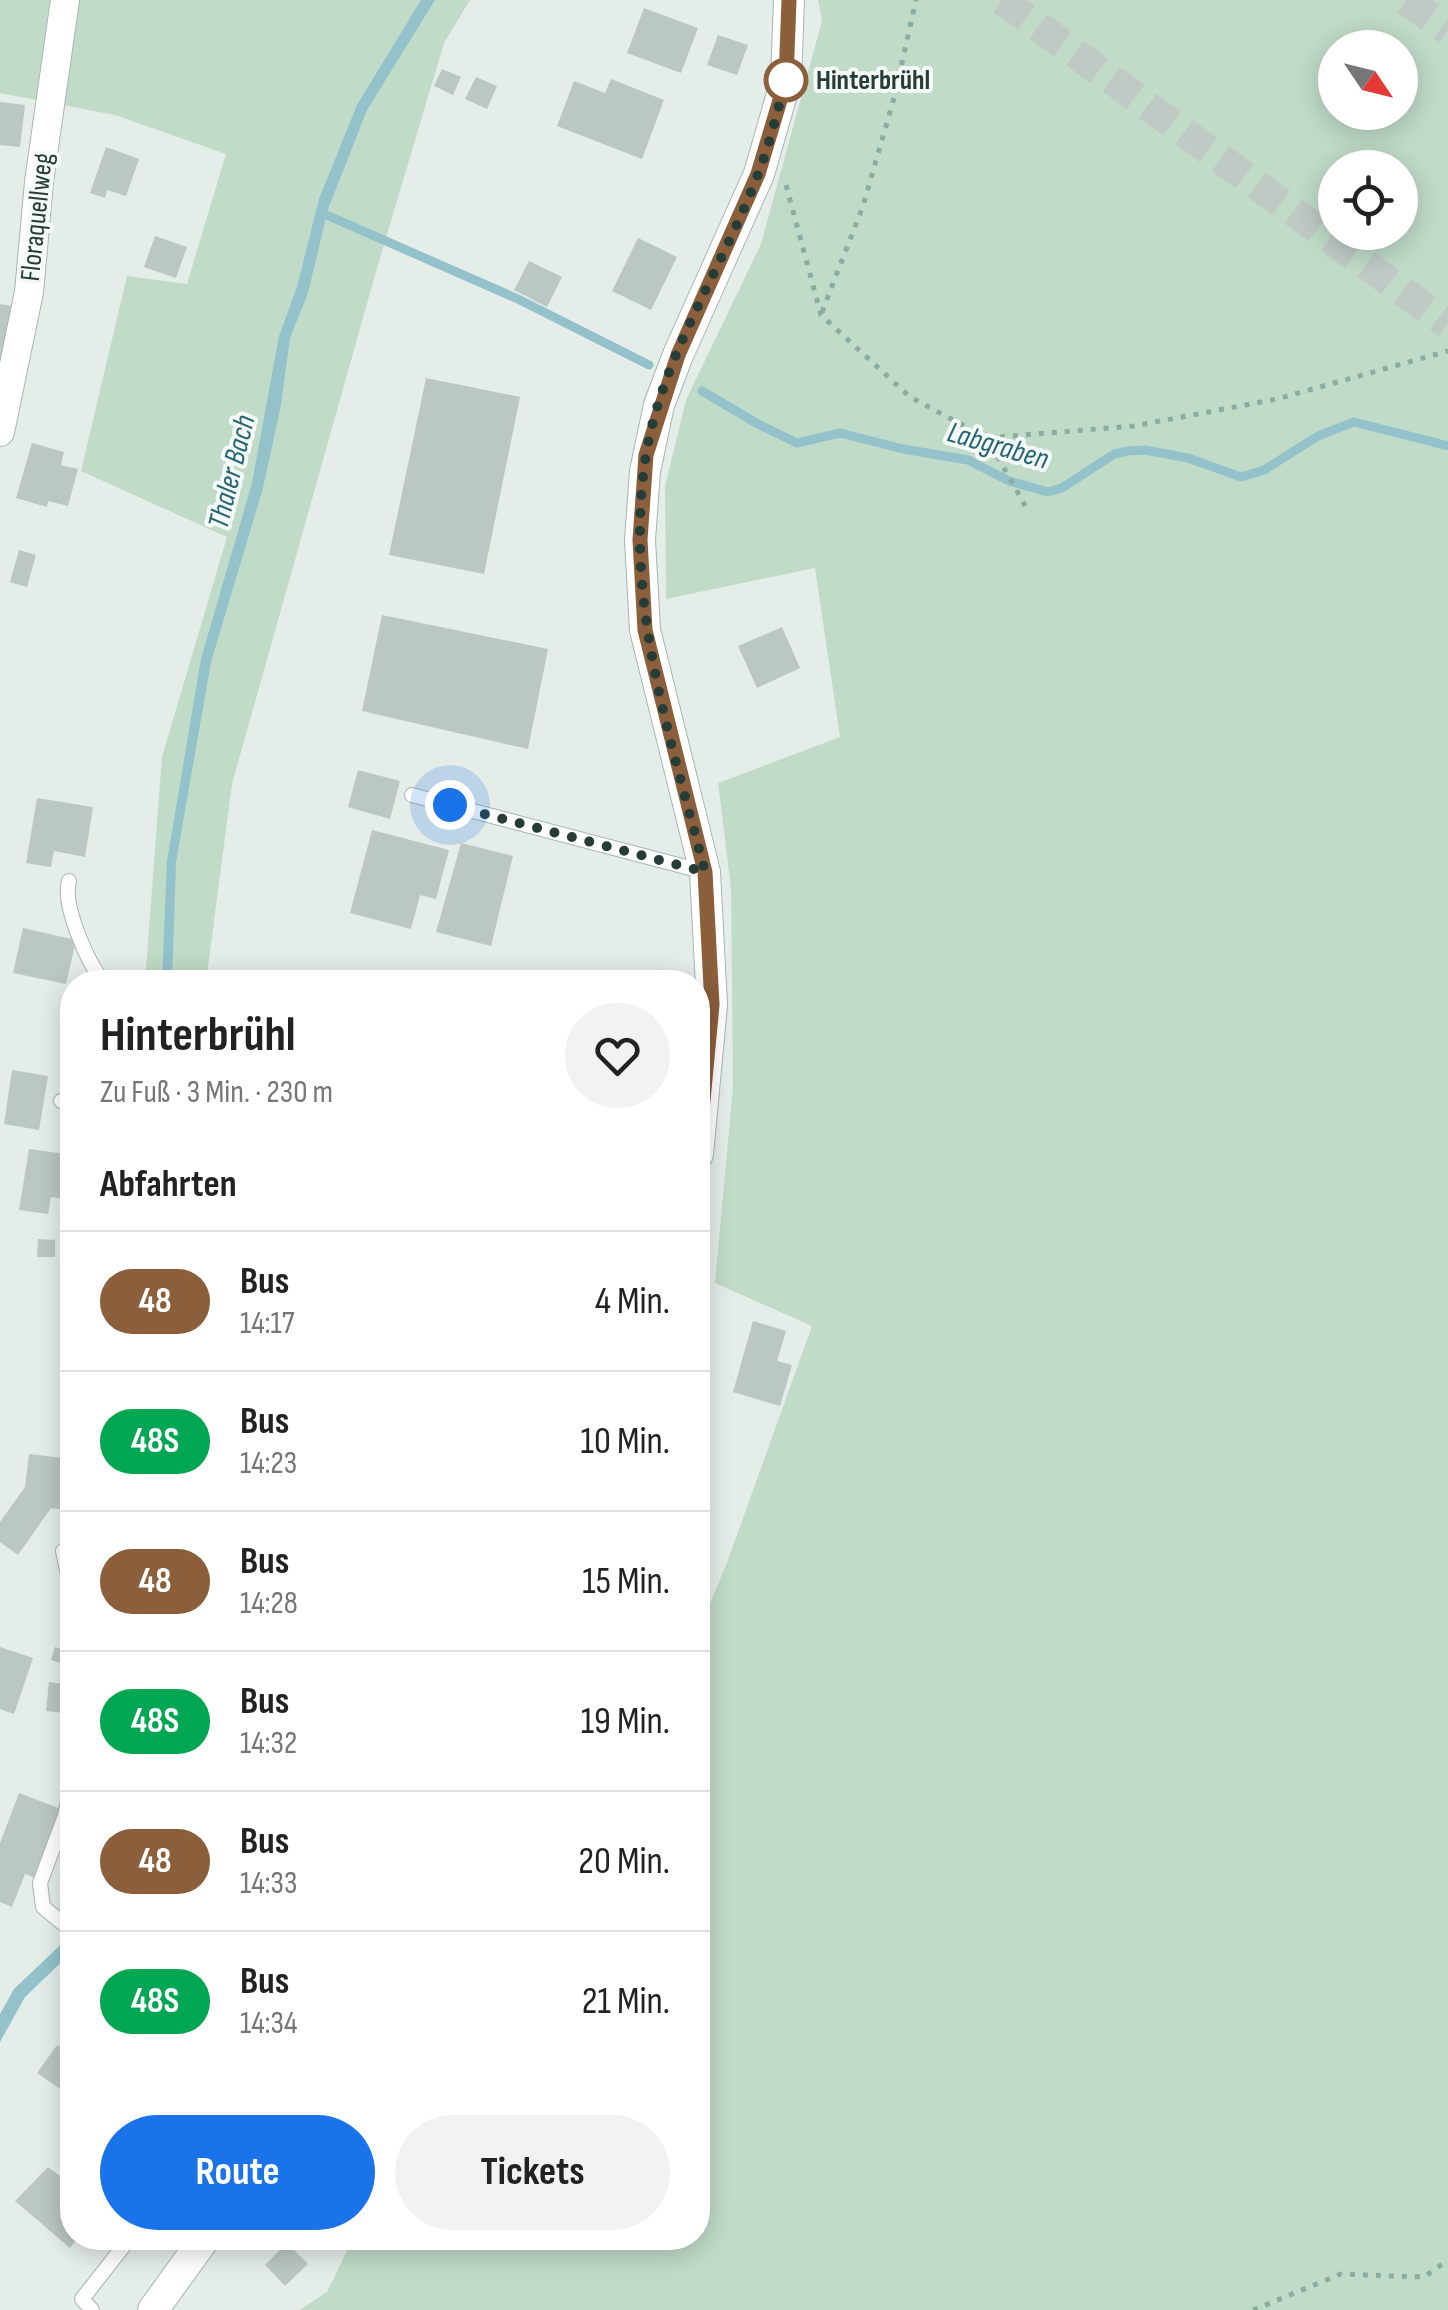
<!DOCTYPE html>
<html lang="de">
<head>
<meta charset="utf-8">
<style>
  body { margin:0; font-family:"Sofia Sans Condensed",sans-serif; background:#f2f2f2; color:#222; height:100vh; display:flex; flex-direction:column; font-size:38px; white-space:nowrap }
  * { box-sizing:border-box; margin:0 }
  p { font-size:32px; color:#767676 }
  .icon { flex:none; width:55px; height:55px; fill:none; stroke:currentColor; stroke-width:2; stroke-linecap:round; stroke-linejoin:round }
  .map { position:relative; flex:1; overflow:hidden }
  .details { position:absolute; left:60px; top:970px; width:650px; height:1280px; display:flex; flex-direction:column; background:#fff; border-radius:40px; box-shadow:0 5px 25px #0003 }
  .details>* { flex:none }
  .badge { padding:0 20px; border-radius:32px; font-size:35px; line-height:65px }
  .needle { width:65px; rotate:125deg }
  .tools { position:absolute; left:1318px; top:30px; display:grid; gap:20px }
  .tools a { display:grid; place-items:center; width:100px; height:100px; border-radius:50%; background:#fff; box-shadow:0 5px 25px #0003; font-size:50px }
  .you { position:absolute; width:50px; height:50px; margin:-25px; border:8px solid #fff; border-radius:50%; background:#1a73e8; box-shadow:0 0 0 15px #1a73e833 }
  .map>.badge { position:absolute; translate:-50% -50%; box-shadow:0 0 0 5px #fff }
  h2 { padding:0 40px; font-size:38px; line-height:90px }
  .round { display:grid; place-items:center; flex:none; width:105px; height:105px; border-radius:52px; background:#f2f2f2 }
  .head { display:flex; align-items:center; justify-content:space-between; height:170px; padding:0 40px }
  h1 { font-size:48px; font-weight:700; line-height:75px }
  .action { display:flex; gap:20px; margin-top:auto; padding:20px 40px }
  .action a { flex:1; height:115px; border-radius:60px; background:#1a73e8; color:#fff; font-size:40px; font-weight:700; line-height:115px; text-align:center }
  .action a+a { background:#f2f2f2; color:#222 }
  ul { padding:0; list-style:none }
  li { display:flex; align-items:center; gap:30px; height:140px; padding:0 40px; border-top:2px solid #e0e0e0 }
  li div { flex:1 }
  li b { display:block; font-size:38px }
  li em { font-style:normal }
  li .badge { min-width:110px; font-weight:700; text-align:center }
  .map>svg:first-child { display:block }
  .green { fill:#c0dbc8; fill-rule:evenodd }
  .water { fill:#93c2cb }
  .lines { fill:none; stroke-linecap:round; stroke-linejoin:round }
  .stream { stroke:#93c2cb; stroke-width:9 }
  .building { fill:#bbc7c2 }
  .highway-tunnel { stroke:#bfcac5; stroke-width:30; stroke-dasharray:30 15; stroke-linecap:butt }
  .lane-casing { stroke:#a8b5b0; stroke-width:16 }
  .street-casing { stroke:#a8b5b0; stroke-width:30 }
  .secondary-casing { stroke:#a4b7b1; stroke-width:32 }
  .path { stroke:#89ada2; stroke-width:5; stroke-dasharray:5 8; stroke-linecap:butt }
  .lane { stroke:#fff; stroke-width:14 }
  .street { stroke:#fff; stroke-width:28 }
  .secondary { stroke:#fff; stroke-width:30 }
  .line-casing { stroke:#fff; stroke-width:22 }
  .line { stroke:#8b5e3c; stroke-width:15 }
  .walk { stroke:#263d37; stroke-width:10; stroke-dasharray:0 18 }
  .stop-dot { fill:#fff; stroke:#8b5e3c; stroke-width:5 }
  .labels { text-anchor:middle; dominant-baseline:central; stroke-width:8; stroke-linejoin:round; paint-order:stroke }
  .stop-label { font-size:28px; font-weight:bold; fill:#263d37; stroke:#f5f9f7; text-anchor:start }
  .street-label { font-size:28px; fill:#263d37; stroke:#f5f9f7 }
  .water-label { font-size:30px; font-style:italic; fill:#266573; stroke:#f5f9f7 }
</style>
</head>
<body>
<div class="map">
<svg width="1448" height="2310" viewBox="0 0 1448 2310">
  <rect width="100%" height="100%" fill="#e5ede9"/>
  <path class="green" d="M 0,0 L 470,0 L 444,43 L 377,268 L 232,784 L 206,982 L 145,982 L 162,757 L 227,537 L 81,471 L 127,276 L 187,284 L 226,154 L 115,115 L 0,93 Z
    M 818,0 L 1448,0 L 1448,2310 L 300,2310 L 327,2292 L 353,2238 L 698,2238 L 698,1633 L 728,1560 L 812,1326 L 715,1283 L 733,1087 L 731,888 L 718,783 L 840,737 L 815,568 L 666,599 L 665,486 L 686,400 L 761,244 L 822,21 ZM 1335,48 L 1400,48 L 1400,112 L 1335,112 ZM 1335,168 L 1400,168 L 1400,232 L 1335,232 Z"/>
  <path class="water" d="M 421,0 L 435,0 L 367,110 L 328,209 L 308,293 L 290,338 L 281,405 L 263,488 L 211,662 L 176,862 L 172,982 L 162,982 L 167,861 L 201,659 L 252,483 L 279,336 L 297,287 L 319,199 L 357,105 Z
    M 72,1934 L 72,1952 L 25,1997 L 0,2042 L 0,2014 L 14,1989 Z"/>
  <g class="lines">
    <path class="stream" d="M 322,213 L 518,299 L 649,365
      M 702,391 L 758,424 L 797,443 L 840,433 L 903,449 L 968,460 L 1009,481 L 1048,492 L 1062,488 L 1114,454 L 1128,451 L 1145,450 L 1188,458 L 1241,477 L 1264,470 L 1318,436 L 1354,422 L 1448,446"/>
  </g>
  <path class="building" d="M 644,8 L 698,28 L 681,73 L 627,53 Z
    M 718,35 L 748,45 L 737,75 L 707,65 Z
    M 442,69 L 461,77 L 453,95 L 434,86 Z
    M 476,77 L 497,86 L 487,109 L 465,99 Z
    M 611,79 L 664,100 L 642,159 L 557,126 L 574,81 L 605,93 Z
    M 0,102 L 25,105 L 20,147 L 0,145 Z
    M 106,147 L 139,159 L 126,196 L 107,190 L 105,198 L 90,193 Z
    M 155,236 L 187,247 L 176,278 L 144,267 Z
    M 638,238 L 677,257 L 651,310 L 612,291 Z
    M 529,261 L 562,277 L 547,307 L 514,290 Z
    M 0,304 L 16,307 L 0,378 Z
    M 426,378 L 520,397 L 484,574 L 389,555 Z
    M 32,443 L 64,452 L 61,465 L 78,469 L 68,506 L 48,501 L 47,507 L 16,498 Z
    M 19,550 L 36,555 L 27,587 L 10,582 Z
    M 382,615 L 548,649 L 528,749 L 362,711 Z
    M 782,627 L 800,668 L 757,688 L 738,646 Z
    M 358,770 L 400,781 L 390,819 L 348,807 Z
    M 37,798 L 93,807 L 85,857 L 54,851 L 51,867 L 26,863 Z
    M 372,830 L 449,850 L 436,899 L 420,895 L 411,929 L 350,913 Z
    M 461,843 L 513,856 L 491,946 L 436,932 Z
    M 23,928 L 76,940 L 66,984 L 13,973 Z
    M 12,1070 L 48,1076 L 39,1130 L 4,1124 Z
    M 29,1149 L 72,1155 L 72,1200 L 51,1197 L 48,1214 L 19,1210 Z
    M 38,1239 L 55,1240 L 55,1257 L 37,1257 Z
    M 753,1321 L 786,1331 L 777,1361 L 792,1365 L 780,1406 L 733,1392 Z
    M 29,1454 L 72,1459 L 72,1511 L 51,1508 L 18,1555 L 0,1542 L 0,1522 L 25,1487 Z
    M 0,1647 L 33,1658 L 14,1714 L 0,1709 Z
    M 55,1647 L 72,1652 L 72,1666 L 51,1660 Z
    M 49,1682 L 72,1685 L 72,1714 L 46,1711 Z
    M 19,1793 L 61,1809 L 35,1878 L 25,1874 L 12,1907 L 0,1902 L 0,1843 Z
    M 57,2045 L 72,2055 L 72,2097 L 37,2073 Z
    M 48,2167 L 64,2179 L 72,2168 L 72,2238 L 78,2238 L 70,2248 L 15,2201 Z
    M 287,2243 L 308,2264 L 285,2286 L 265,2265 Z"/>
  <g class="lines">
    <path class="highway-tunnel" d="M 1002,0 L 1448,324
      M 1406,0 L 1448,30"/>
    <g class="lane-casing">
      <path id="lane" d="M 412,795 L 705,872
        M 69,881 C 62,905 88,964 104,982
        M 61,1101 L 72,1098
        M 63,1551 L 72,1593
        M 72,1781 L 65,1816 L 40,1883 L 43,1907 L 72,1931
        M 92,2310 L 82,2299 L 130,2238"/>
    </g>
    <g class="street-casing">
      <path id="street" d="M 0,432 L 29,292 L 39,182 L 65,0"/>
    </g>
    <g class="secondary-casing">
      <path id="secondary" d="M 698,1154 L 712,1005 L 705,872 L 645,630 L 640,540 L 645,471 L 659,405 L 678,355 L 759,174 L 786,80 L 789,0
        M 153,2310 L 205,2238"/>
    </g>
    <path class="path" d="M 786,185 L 821,315 L 910,397 L 987,438 L 1027,509
      M 822,312 L 863,206 L 894,98 L 916,0
      M 987,438 L 1134,426 L 1277,399 L 1448,351
      M 1253,2310 L 1341,2274 L 1424,2277 L 1448,2260"/>
    <use href="#lane" class="lane"/>
    <use href="#street" class="street"/>
    <use href="#secondary" class="secondary"/>
  </g>
  <g class="lines">
    <g class="line-casing">
      <path id="line" d="M 698,1153 L 712,1005 L 705,872 L 645,630 L 640,540 L 646,455 L 678,355 L 758,174 L 786,80 L 789,0"/>
    </g>
    <use href="#line" class="line"/>
    <path class="walk" d="M 450,805 L 705,872 C 670,735 623,599 646,455 C 662,356 723,268 758,174 C 770,144 777,111 786,80"/>
  </g>
  <circle class="stop-dot" cx="786" cy="80" r="20"/>
  <g class="labels">
    <g class="stop-label">
      <text x="816" y="80">Hinterbrühl</text>
    </g>
    <g class="street-label">
      <text transform="translate(37 217) rotate(-84)">Floraquellweg</text>
    </g>
    <g class="water-label">
      <text transform="translate(998 446) rotate(16)">Labgraben</text>
      <text transform="translate(232 472) rotate(-76)">Thaler Bach</text>
    </g>
  </g>
</svg>
<div class="tools">
<a><svg class="needle" viewBox="-14 -14 28 28"><path d="M0-13l5 13h-10z" fill="#e53935"/><path d="M0 13l5-13h-10z" fill="#767676"/></svg></a>
<a><svg class="icon" aria-label="locate" viewBox="0 0 24 24"><circle cx="12" cy="12" r="6"/><path d="M12 2v4M12 18v4M2 12h4M18 12h4"/></svg></a>
</div>
<div class="you" style="left:450px;top:805px"></div>
<section class="details">
<div class="head"><div><h1>Hinterbrühl</h1><p>Zu Fuß · 3 Min. · 230 m</p></div><a class="round"><svg class="icon" aria-label="heart" viewBox="0 0 24 24"><path d="M12 20l-8-8c-3-5 5-10 8-4 3-6 11-1 8 4z"/></svg></a></div>
<h2>Abfahrten</h2>
<ul>
<li><span class="badge" style="background:#8b5e3c;color:#fff">48</span><div><b>Bus</b><p>14:17</p></div><em>4 Min.</em></li>
<li><span class="badge" style="background:#00a651;color:#fff">48S</span><div><b>Bus</b><p>14:23</p></div><em>10 Min.</em></li>
<li><span class="badge" style="background:#8b5e3c;color:#fff">48</span><div><b>Bus</b><p>14:28</p></div><em>15 Min.</em></li>
<li><span class="badge" style="background:#00a651;color:#fff">48S</span><div><b>Bus</b><p>14:32</p></div><em>19 Min.</em></li>
<li><span class="badge" style="background:#8b5e3c;color:#fff">48</span><div><b>Bus</b><p>14:33</p></div><em>20 Min.</em></li>
<li><span class="badge" style="background:#00a651;color:#fff">48S</span><div><b>Bus</b><p>14:34</p></div><em>21 Min.</em></li>
</ul>
<div class="action"><a>Route</a><a>Tickets</a></div>
</section>
</div>
</body>
</html>
